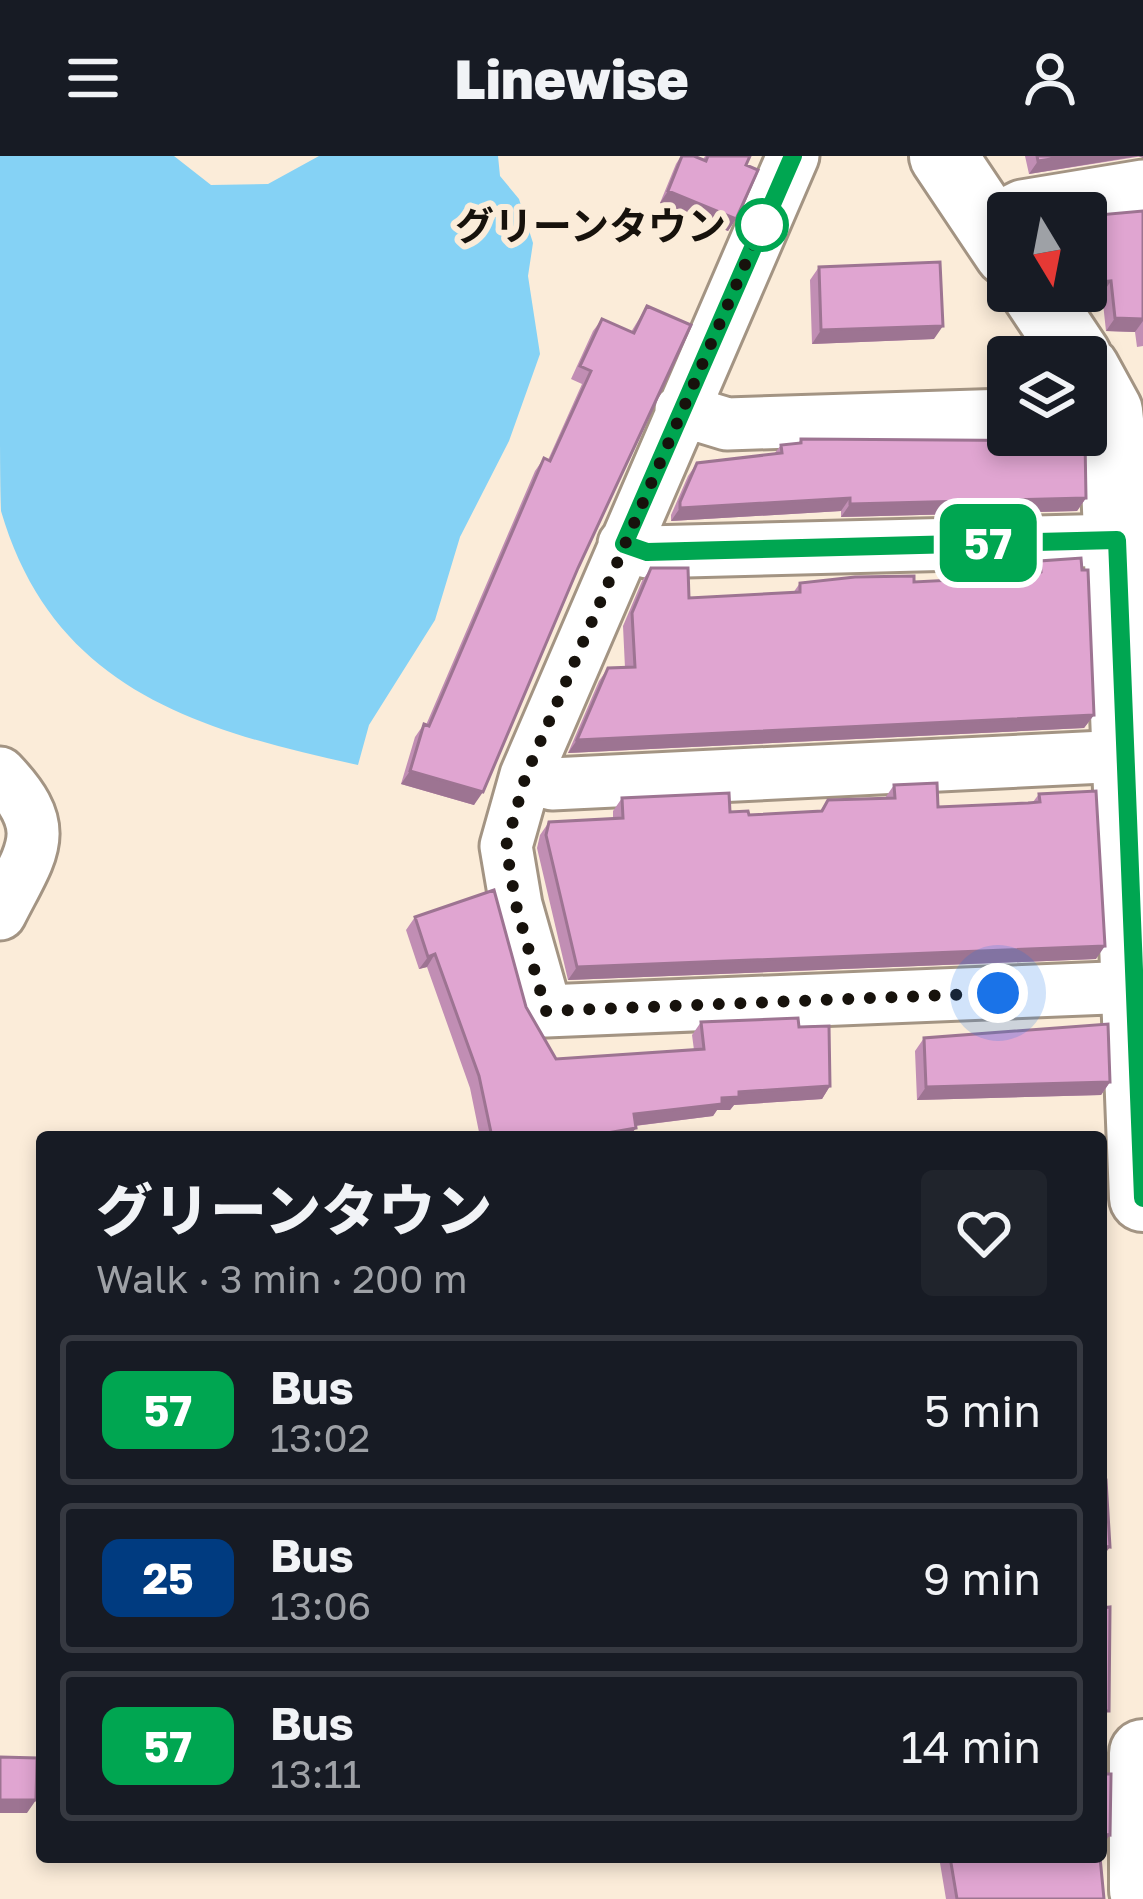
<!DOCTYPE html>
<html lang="en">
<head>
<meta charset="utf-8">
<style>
  body { margin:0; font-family:"Golos Text","Noto Sans JP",sans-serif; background:#20242c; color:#f1f3f6; height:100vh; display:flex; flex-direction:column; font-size:45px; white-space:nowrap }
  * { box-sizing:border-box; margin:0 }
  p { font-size:39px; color:#9ea1a6 }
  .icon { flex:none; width:66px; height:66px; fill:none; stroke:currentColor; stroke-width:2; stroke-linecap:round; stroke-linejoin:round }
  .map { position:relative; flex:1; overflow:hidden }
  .side { position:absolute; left:36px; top:975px; width:1071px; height:732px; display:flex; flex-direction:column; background:#171b24; border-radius:12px; box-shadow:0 6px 18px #0003 }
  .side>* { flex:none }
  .badge { padding:0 24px; border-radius:18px; font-size:42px; line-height:78px }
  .needle { width:78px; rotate:170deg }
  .tools { position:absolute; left:987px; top:36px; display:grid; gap:24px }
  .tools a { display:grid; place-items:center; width:120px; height:120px; border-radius:12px; background:#171b24; box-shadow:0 6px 18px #0003; font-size:60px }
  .you { position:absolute; width:60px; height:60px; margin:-30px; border:9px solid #fff; border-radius:50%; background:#1a73e8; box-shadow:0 0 0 18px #1a73e833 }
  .map>.badge { position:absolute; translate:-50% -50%; box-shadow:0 0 0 6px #fff }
  .round { display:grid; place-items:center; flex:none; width:126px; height:126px; border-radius:12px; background:#20242c }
  .summary { display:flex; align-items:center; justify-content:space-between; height:204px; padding:0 60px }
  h1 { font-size:57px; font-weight:800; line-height:90px }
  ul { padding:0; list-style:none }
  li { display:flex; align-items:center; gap:36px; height:150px; margin:0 24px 18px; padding:0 36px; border:6px solid #363941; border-radius:12px }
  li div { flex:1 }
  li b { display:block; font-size:45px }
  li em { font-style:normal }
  li .badge { min-width:132px; font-weight:700; text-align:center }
  header { display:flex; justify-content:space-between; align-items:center; height:156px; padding:0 60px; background:#171b24; font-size:54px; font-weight:800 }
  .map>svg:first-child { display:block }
  .water { fill:#85d2f5 }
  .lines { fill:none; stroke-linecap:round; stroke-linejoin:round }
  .street-casing { stroke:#a39483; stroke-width:57 }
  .secondary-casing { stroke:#a39483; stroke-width:72 }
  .street { stroke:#fff; stroke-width:51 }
  .secondary { stroke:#fff; stroke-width:66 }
  .wall { fill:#c18eb4 }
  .shaded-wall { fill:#9d7492 }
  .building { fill:#e0a5d1; stroke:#9d7492; stroke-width:3 }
  .line-casing { stroke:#fff; stroke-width:27 }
  .line { stroke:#00a651; stroke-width:18 }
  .walk { stroke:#17120c; stroke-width:12; stroke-dasharray:0 21.6 }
  .stop-dot { fill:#fff; stroke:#00a651; stroke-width:6 }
  .labels { text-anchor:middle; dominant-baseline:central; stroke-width:12; stroke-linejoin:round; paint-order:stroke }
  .stop-label { font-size:39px; font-weight:bold; fill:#17120c; stroke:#fbecd9; text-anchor:end }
</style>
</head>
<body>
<header><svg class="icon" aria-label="menu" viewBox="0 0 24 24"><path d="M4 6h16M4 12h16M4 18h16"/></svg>Linewise<svg class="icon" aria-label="person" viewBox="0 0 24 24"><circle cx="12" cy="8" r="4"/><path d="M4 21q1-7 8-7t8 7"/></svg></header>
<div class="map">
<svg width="1143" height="1743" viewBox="0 0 1143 1743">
  <rect width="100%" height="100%" fill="#fbecd9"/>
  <path class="water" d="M 0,0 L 174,0 L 211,29 L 268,28 L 319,0 L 498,0 L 500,20 L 519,43 L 533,87 L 528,120 L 540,198 L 509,285 L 460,381 L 435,464 L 369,569 L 358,609 C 197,574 53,533 1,355 C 0,326 0,286 0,255 C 0,170 0,85 0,0 Z"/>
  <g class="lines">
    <g class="street-casing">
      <path id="street" d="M 793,0 L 526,619 L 506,690 L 516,749 L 546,855 L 1134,831
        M 988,67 L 1022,50 L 1143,30
        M 681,254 L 727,268 L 1008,259
        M 624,388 L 647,396 L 1117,384
        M 0,617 C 54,674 33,693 0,758
        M 526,619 L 552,628 L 1125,600"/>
    </g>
    <g class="secondary-casing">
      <path id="secondary" d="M 943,0 L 1008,97
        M 1034,135 L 1078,201
        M 1086,213 L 1109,255 L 1114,302 L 1143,1042
        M 1143,1597 L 1143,1734"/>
    </g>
    <use href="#street" class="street"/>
    <use href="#secondary" class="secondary"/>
  </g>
  <path class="wall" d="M 681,0 L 694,0 L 703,4 L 705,0 L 750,0 L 746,9 L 736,63 L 728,75 L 660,47 L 676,8 Z
    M 1025,0 L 1143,0 L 1029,18 Z
    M 1143,55 L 1143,190 L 1137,191 L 1135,176 L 1106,175 L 1102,138 L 1091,139 L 1089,121 L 1086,121 L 1086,61 Z
    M 819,111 L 934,183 L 812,188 L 810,124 Z
    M 647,150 L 578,412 L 474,649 L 401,628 L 415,581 L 424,568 L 426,569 L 535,315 L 544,302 L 548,304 L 582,228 L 571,223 L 593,175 L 602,163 L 631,176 Z
    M 801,283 L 1086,342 L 1077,355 L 841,361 L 841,355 L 671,365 L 671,359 L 688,320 L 697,307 L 774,298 L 781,289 L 798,288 Z
    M 1040,405 L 1094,559 L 1084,572 L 568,597 L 599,525 L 608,512 L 625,512 L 623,470 L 642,425 L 651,412 L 689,442 L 793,437 L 800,427 L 914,426 L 1031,420 Z
    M 894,629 L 938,651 L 1033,646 L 1039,638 L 1096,803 L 568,824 L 537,692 L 540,679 L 549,666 L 613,663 L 613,655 L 622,642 L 749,659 L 820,655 L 828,644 L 885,642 Z
    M 415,761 L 526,851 L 556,903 L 694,894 L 692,879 L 701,866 L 799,871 L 830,930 L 822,943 L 734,949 L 730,954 L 717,954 L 713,960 L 635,970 L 629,981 L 480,981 L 470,932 L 427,811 L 419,813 L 406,774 Z
    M 924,882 L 1110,926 L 1101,939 L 917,944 L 915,895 Z
    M 939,1701 L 1100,1701 L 1104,1743 L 946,1743 Z"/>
  <path class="shaded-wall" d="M 1071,0 L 1143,0 L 1143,2 L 1138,0 L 1029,18 L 1038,5 Z
    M 668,35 L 736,63 L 728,75 L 660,47 Z
    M 1098,108 L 1089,121 L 1086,121 L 1086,115 L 1091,109 Z
    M 1111,125 L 1102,138 L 1091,139 L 1100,126 Z
    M 1115,162 L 1143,163 L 1143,165 L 1135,176 L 1106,175 Z
    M 943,170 L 934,183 L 812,188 L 821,174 Z
    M 850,342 L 841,355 L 671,365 L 680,352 Z
    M 1086,342 L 1077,355 L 841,361 L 850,348 Z
    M 1094,559 L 1084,572 L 568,597 L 577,584 Z
    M 410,615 L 483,636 L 474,649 L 401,628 Z
    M 1105,790 L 1096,803 L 568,824 L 577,811 Z
    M 435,798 L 427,811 L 419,813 L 428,801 Z
    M 1110,926 L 1101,939 L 917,944 L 926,931 Z
    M 830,930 L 822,943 L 734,949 L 730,954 L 717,954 L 713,960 L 625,971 L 634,958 L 722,942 L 739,936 Z
    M 636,972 L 629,981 L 584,981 Z
    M 1101,1390 L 1110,1391 L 1101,1403 Z
    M 0,1644 L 36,1644 L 27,1657 L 0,1657 Z
    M 1101,1678 L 1110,1679 L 1101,1691 Z"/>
  <path class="building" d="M 682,0 L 694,0 L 706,5 L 708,0 L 750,0 L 746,9 L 758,14 L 736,63 L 668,35 Z
    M 1037,0 L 1071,0 L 1038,5 Z
    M 1143,55 L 1143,163 L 1115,162 L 1111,125 L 1100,126 L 1098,108 L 1091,109 L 1087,60 Z
    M 940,106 L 943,170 L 821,174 L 819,111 Z
    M 647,150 L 691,169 L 578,412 L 483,636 L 410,615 L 424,568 L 429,570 L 544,302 L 550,305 L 591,215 L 580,210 L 602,163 L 634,177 Z
    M 801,283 L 1085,285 L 1086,342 L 850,348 L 850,342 L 680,352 L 680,346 L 697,307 L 782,297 L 781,289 L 801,287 Z
    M 1081,402 L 1082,414 L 1088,414 L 1094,559 L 577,584 L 608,512 L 635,511 L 632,457 L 651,412 L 688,412 L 689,442 L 800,436 L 800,427 L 855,421 L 914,420 L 914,426 L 1032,420 L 1041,416 L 1040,405 Z
    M 937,627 L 938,651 L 1028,647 L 1040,646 L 1039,638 L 1096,635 L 1105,790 L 577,811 L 546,679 L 549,666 L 623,662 L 622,642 L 729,637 L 730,656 L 748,655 L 749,659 L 822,655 L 828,644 L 895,642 L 894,629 Z
    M 494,734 L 526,851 L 556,903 L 704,893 L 701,866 L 798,862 L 799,871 L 829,870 L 830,930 L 739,936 L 739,941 L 722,942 L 722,948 L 634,958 L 636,972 L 584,981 L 492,981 L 479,920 L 435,798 L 428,801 L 415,761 Z
    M 1108,868 L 1110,926 L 926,931 L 924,882 Z
    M 1101,1324 L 1106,1324 L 1110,1391 L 1101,1390 Z
    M 1110,1451 L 1109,1555 L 1101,1555 L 1101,1452 Z
    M 0,1601 L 37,1602 L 36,1644 L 0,1644 Z
    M 1101,1618 L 1111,1618 L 1110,1679 L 1101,1678 Z
    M 950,1701 L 1100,1701 L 1104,1743 L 957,1743 Z"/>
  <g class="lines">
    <g class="line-casing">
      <path id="line" d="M 793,0 L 624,388 L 647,396 L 1117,384 L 1143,1042"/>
    </g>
    <use href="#line" class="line"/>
    <path class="walk" d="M 762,69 L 526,619 L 506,690 L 516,749 L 546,855 L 998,837"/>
  </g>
  <circle class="stop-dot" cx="762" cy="69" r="24"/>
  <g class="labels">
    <g class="stop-label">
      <text x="726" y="69">グリーンタウン</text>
    </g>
  </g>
</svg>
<div class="tools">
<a><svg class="needle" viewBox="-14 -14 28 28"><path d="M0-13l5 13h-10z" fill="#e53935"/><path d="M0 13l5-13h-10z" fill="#9ea1a6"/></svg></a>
<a><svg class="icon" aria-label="layers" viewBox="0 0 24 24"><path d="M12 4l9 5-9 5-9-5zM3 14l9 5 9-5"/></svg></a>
</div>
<div class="you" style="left:998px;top:837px"></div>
<b class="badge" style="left:988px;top:387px;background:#00a651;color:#fff">57</b>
<section class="side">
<div class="summary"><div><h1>グリーンタウン</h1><p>Walk · 3 min · 200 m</p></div><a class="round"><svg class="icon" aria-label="heart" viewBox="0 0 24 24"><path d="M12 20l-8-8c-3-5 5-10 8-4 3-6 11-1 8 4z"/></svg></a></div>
<ul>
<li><span class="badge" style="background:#00a651;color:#fff">57</span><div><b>Bus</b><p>13:02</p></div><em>5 min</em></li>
<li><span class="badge" style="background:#003b80;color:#fff">25</span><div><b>Bus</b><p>13:06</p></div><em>9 min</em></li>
<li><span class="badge" style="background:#00a651;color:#fff">57</span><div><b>Bus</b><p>13:11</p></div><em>14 min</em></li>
</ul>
</section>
</div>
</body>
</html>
